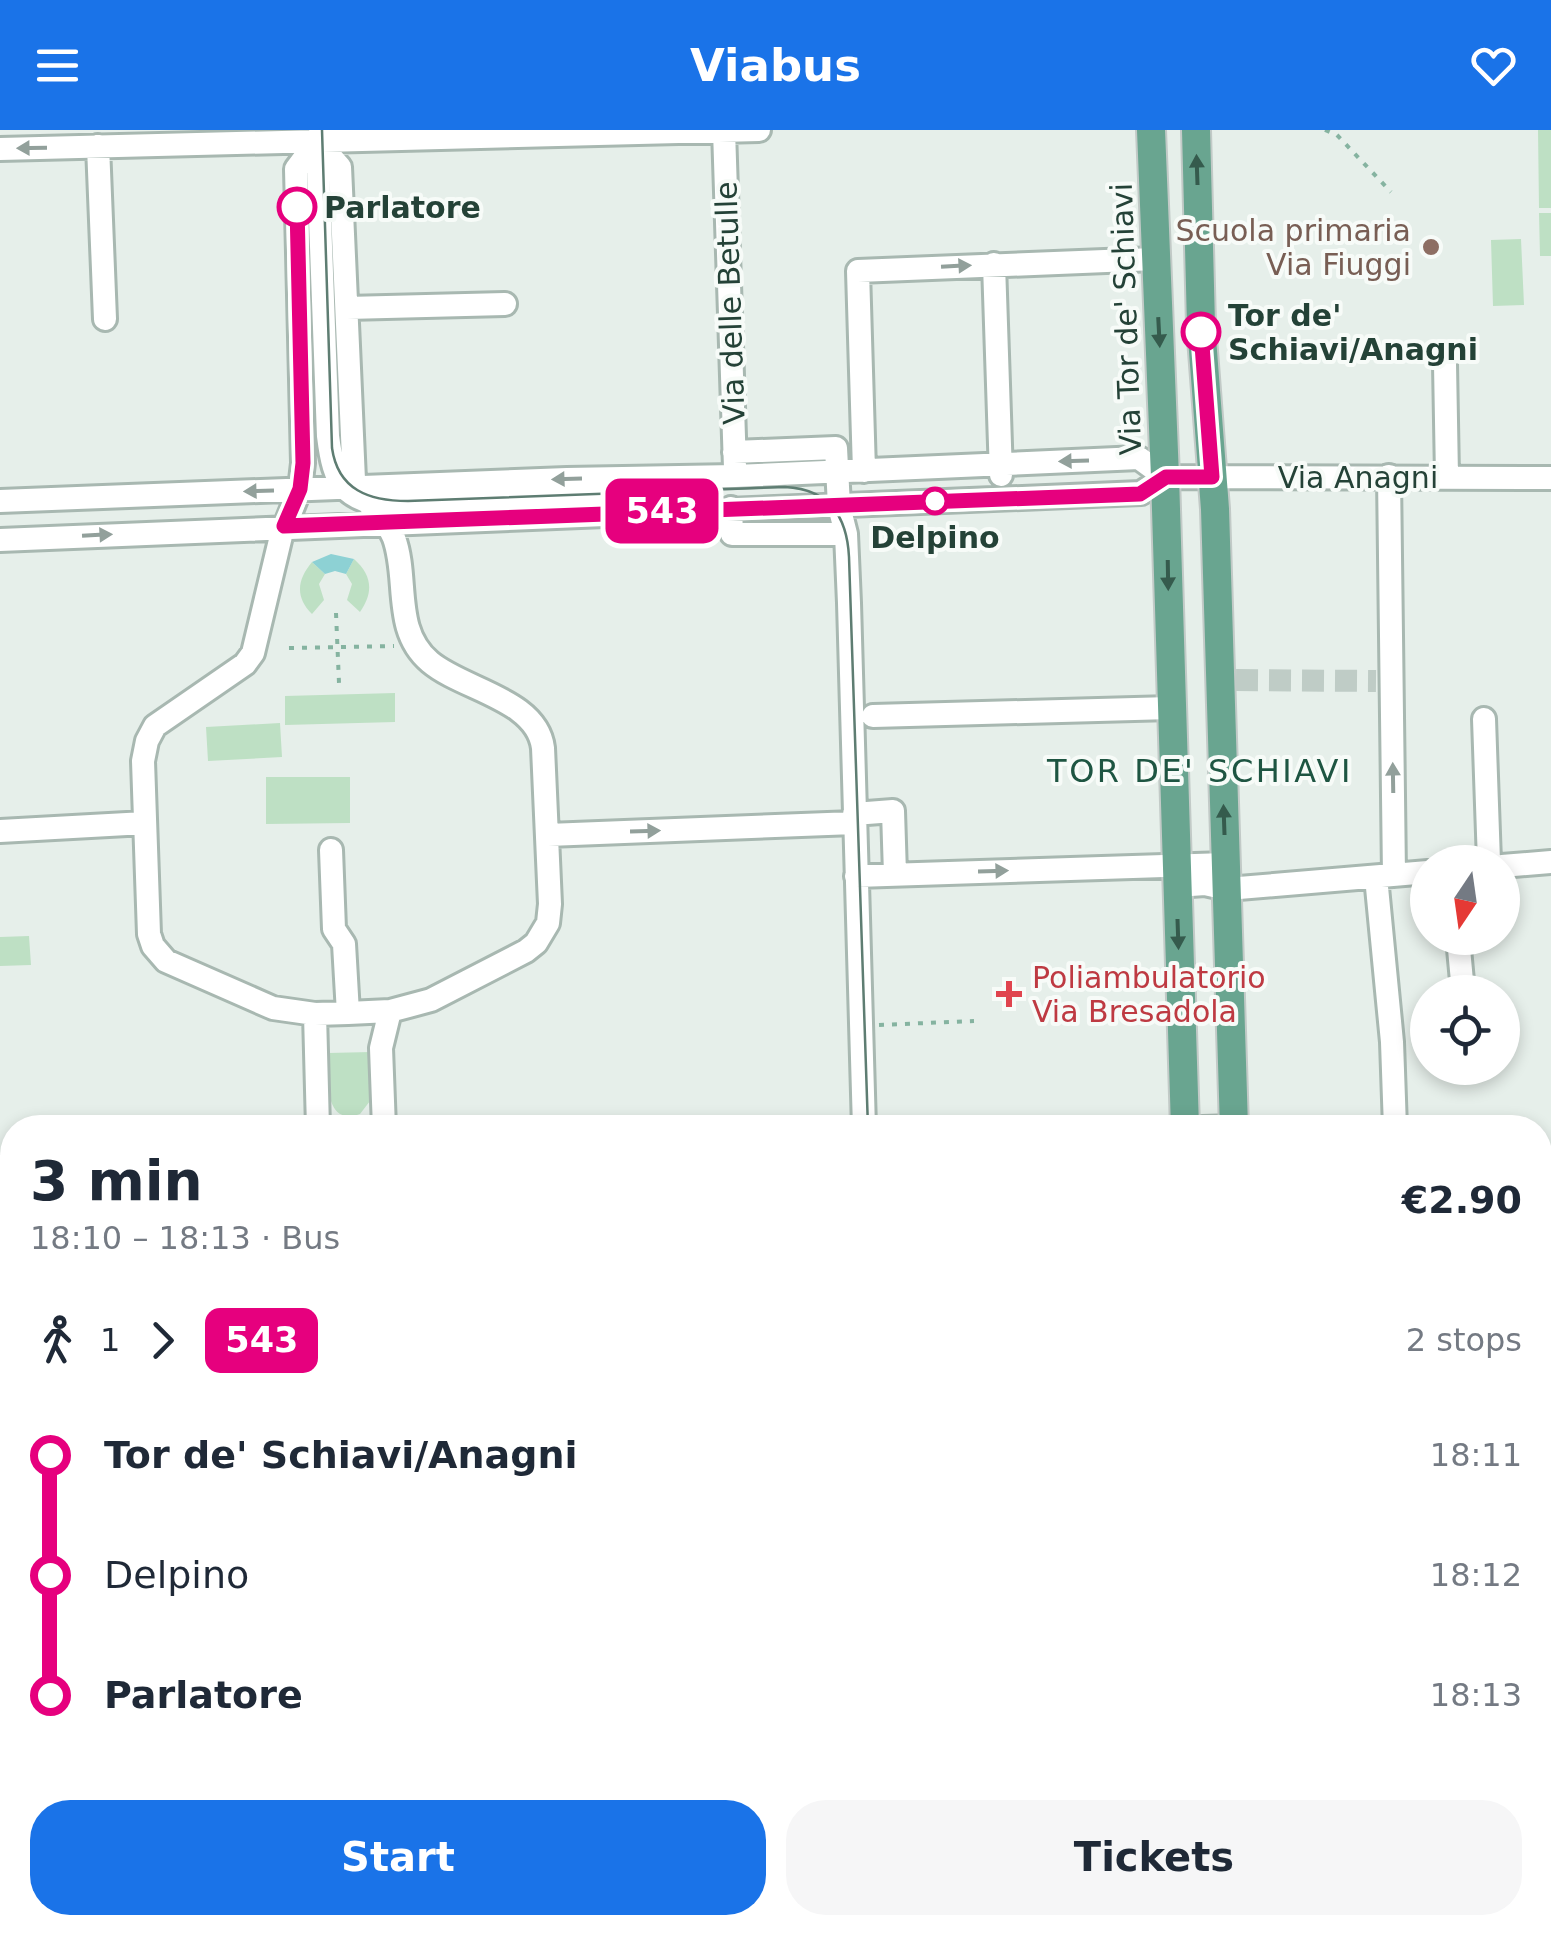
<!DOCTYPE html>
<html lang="en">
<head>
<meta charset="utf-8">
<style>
  body { margin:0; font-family:"DejaVu Sans",sans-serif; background:#f6f6f7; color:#1f2937; height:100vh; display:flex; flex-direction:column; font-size:38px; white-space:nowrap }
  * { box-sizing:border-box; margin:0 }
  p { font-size:32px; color:#747a83 }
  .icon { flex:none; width:55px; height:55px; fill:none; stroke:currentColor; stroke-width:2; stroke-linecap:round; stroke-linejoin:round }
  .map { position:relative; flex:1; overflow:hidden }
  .drawer { position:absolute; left:0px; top:985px; width:1552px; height:820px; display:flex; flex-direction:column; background:#fff; border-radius:40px 40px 0 0; box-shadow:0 5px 15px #0003 }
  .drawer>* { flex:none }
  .badge { padding:0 20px; border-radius:15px; font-size:35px; line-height:65px }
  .needle { width:65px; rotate:193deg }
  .controls { position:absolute; left:1410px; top:715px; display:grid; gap:20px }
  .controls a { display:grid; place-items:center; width:110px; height:110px; border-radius:50%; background:#fff; box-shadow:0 5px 15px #0003; font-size:50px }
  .map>.badge { position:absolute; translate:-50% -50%; box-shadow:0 0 0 5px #fff }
  .legs { display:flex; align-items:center; gap:15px; height:110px; padding:0 30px; font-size:32px }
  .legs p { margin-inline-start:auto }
  .summary { display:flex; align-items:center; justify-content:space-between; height:170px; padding:0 30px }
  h1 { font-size:55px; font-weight:700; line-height:75px }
  .button { display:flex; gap:20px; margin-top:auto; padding:20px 30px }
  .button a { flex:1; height:115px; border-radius:40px; background:#1a73e8; color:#fff; font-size:40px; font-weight:700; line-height:115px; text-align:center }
  .button a+a { background:#f6f6f7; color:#1f2937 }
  ul { padding:0 30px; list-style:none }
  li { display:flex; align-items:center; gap:35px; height:120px; font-size:38px }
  li i { display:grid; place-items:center; width:15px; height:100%; margin:0 12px; background:currentColor }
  li i::after { content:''; width:25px; height:25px; margin:-12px; border:8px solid; border-radius:50%; background:#fff }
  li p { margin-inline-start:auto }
  li:first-child i { background:linear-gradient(#0000 50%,currentColor 0) }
  li:last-child i { background:linear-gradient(currentColor 50%,#0000 0) }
  header { display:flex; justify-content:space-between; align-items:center; height:130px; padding:0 30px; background:#1a73e8; color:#fff; font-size:45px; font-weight:700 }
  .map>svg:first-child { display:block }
  .green { fill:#bee0c4 }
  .water { fill:#8dd1d4 }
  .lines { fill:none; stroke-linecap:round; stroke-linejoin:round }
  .minor-tunnel { stroke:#bfccc6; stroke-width:22; stroke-dasharray:22 11; stroke-linecap:butt }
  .minor-casing { stroke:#a8b8b1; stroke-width:28 }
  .major-casing { stroke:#c2cac7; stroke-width:32 }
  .path { stroke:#85b3a0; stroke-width:4; stroke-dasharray:5 8; stroke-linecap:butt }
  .minor { stroke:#fff; stroke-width:22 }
  .major { stroke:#69a590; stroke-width:28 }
  .tram { stroke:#5e7d72; stroke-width:2.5 }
  .oneway { fill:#92a09b }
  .oneway2 { fill:#355b4d }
  .line-1-casing { stroke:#fff; stroke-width:22 }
  .line-1 { stroke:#e6007e; stroke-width:15 }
  .stop-1-dot { fill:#fff; stroke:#e6007e; stroke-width:5 }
  .education-dot { fill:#8d6e63; stroke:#f7fbf8; stroke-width:4 }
  .health-dot { fill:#e0444e; stroke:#f7fbf8; stroke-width:4 }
  .labels { text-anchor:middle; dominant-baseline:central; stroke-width:8; stroke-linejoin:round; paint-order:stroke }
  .stop-label { font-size:30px; font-weight:bold; fill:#244237; stroke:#f7fbf8; text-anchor:start }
  .education-label { font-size:30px; fill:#785e54; stroke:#f7fbf8; text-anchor:end }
  .street-label { font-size:30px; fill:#244237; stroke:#f7fbf8 }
  .health-label { font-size:30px; fill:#be3a42; stroke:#f7fbf8; text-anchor:start }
  .neighbourhood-label { font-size:32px; letter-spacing:2.5px; fill:#1e5542; stroke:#f7fbf8 }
</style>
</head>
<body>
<header><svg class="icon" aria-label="menu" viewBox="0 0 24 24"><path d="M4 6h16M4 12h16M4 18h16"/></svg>Viabus<svg class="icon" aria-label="heart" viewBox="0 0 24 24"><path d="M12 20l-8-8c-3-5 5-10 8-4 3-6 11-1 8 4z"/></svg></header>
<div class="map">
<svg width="1551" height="1805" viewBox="0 0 1551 1805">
  <rect width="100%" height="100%" fill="#e6efea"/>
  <path class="green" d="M 1538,0 L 1551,0 L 1551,78 L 1539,78 Z
    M 1539,83 L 1551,83 L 1551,126 L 1540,126 Z
    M 1521,109 L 1524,175 L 1493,176 L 1491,110 Z
    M 354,429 C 372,445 374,462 360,482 L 347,470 L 352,454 L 346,444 Z
    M 312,432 L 325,444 L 319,454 L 324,470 L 312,484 C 295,467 297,450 312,432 Z
    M 395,563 L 395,592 L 285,595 L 285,566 Z
    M 280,593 L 282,627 L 208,631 L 206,597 Z
    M 266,647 L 350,647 L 350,693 L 266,694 Z
    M 29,806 L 31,835 L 0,836 L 0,807 Z
    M 371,922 L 370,971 L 360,984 C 322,997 329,947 328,923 Z
    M 190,1792 L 318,1792 L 318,1793 L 316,1805 L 162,1805 Z"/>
  <path class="water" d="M 331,424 L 354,429 L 346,444 L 335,441 L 325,444 L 312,432 Z"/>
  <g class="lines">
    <path class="minor-tunnel" d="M 1236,550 L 1376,551"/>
    <g class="minor-casing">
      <path id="minor" d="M 724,0 L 735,338
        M 317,8 L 328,306 C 334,355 344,371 394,376 L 653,366
        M 317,11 L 340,37 L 354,350 C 362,373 386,386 394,408 C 409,449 392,500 430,532 C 463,560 537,569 543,618 L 550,774 L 548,793 L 536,813 L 526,821 L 431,870 L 390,881 L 348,883 L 315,884 L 273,878 L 166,831 L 153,816 L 149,804 L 143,631 L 147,611 L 155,596 L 245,534 L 253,523 L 281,406 L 300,359 L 303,333 L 296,39 Z
        M 98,16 L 105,189
        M 0,19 L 759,0
        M 994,134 L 1001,345
        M 347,178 L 505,174
        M 1445,234 L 1447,347
        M 734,322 L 836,318 L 839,376 L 846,404 L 849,473 L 864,998
        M 864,341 L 858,141 L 1155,129
        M 1389,346 L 1394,745
        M 1165,347 L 1551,348
        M 0,371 L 567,349 L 735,346 L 1139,328 L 1165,347
        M 731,378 L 732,404 L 846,404
        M 0,410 L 1141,363 L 1165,347
        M 873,586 L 1171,578
        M 1484,589 L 1489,732
        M 854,684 L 893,681 L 895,744
        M 0,701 L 145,693
        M 548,705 L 854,693
        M 331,720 L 334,799 L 344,814 L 348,883
        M 1502,736 L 1551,732
        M 856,746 L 1226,734
        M 1376,747 L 1392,912 L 1395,998
        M 1176,756 L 1205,754 L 1227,759 L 1428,742
        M 1458,808 L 1463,862
        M 315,884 L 318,998
        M 384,998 L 381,918 L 390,881
        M 1203,998 L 1234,997
        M 0,1038 L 12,1038
        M 1540,1200 L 1551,1199
        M 0,1261 L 12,1262
        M 1540,1529 L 1551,1530
        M 0,1567 L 12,1561
        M 1540,1629 L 1551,1629
        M 1540,1739 L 1551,1739
        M 124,1805 L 149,1792
        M 341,1805 L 343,1792
        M 596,1805 L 597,1792
        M 1033,1805 L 1034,1792"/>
    </g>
    <g class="major-casing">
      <path id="major" d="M 1151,0 L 1165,347 L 1185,998
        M 1196,0 L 1201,195 L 1215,379 L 1234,998
        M 0,1359 L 12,1361
        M 0,1407 L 12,1409
        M 1540,1604 L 1551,1603
        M 1540,1651 L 1551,1651
        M 1190,1805 L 1190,1792
        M 1220,1805 L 1221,1792"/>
    </g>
    <path class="path" d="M 1325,0 L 1337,5 L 1391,62
      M 336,483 L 339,553
      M 289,518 L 394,516
      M 879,895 L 974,891
      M 0,1224 L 12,1224
      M 1548,1551 L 1549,1576"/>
    <use href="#minor" class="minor"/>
    <use href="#major" class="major"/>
    <path class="tram" d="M 322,0 L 332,318 C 338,360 369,371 408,371 L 785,357 C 829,359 847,386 849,427 L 868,998
      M 1540,1624 L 1551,1624"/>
  </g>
  <defs><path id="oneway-solid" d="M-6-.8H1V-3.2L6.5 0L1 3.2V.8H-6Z" transform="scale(2.5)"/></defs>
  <g class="oneway">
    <use href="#oneway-solid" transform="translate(32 18) rotate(179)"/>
    <use href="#oneway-solid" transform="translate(956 136) rotate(-3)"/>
    <use href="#oneway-solid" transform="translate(1074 331) rotate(178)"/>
    <use href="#oneway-solid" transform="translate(567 349) rotate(178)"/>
    <use href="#oneway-solid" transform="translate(259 361) rotate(178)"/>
    <use href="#oneway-solid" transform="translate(97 405) rotate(-3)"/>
    <use href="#oneway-solid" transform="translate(1393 648) rotate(-91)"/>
    <use href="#oneway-solid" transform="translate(645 701) rotate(-2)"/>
    <use href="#oneway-solid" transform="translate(993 741) rotate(-2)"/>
  </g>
  <g class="oneway2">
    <use href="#oneway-solid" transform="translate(1197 40) rotate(-92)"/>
    <use href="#oneway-solid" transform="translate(1159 202) rotate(87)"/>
    <use href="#oneway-solid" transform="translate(1168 445) rotate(89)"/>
    <use href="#oneway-solid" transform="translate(1224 690) rotate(-92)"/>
    <use href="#oneway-solid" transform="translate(1178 804) rotate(88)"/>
  </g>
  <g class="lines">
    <g class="line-1-casing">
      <path id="line-1" d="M 297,77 L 303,333 L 300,359 L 284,396 L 1140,364 L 1166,347 L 1212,347 L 1201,202"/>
    </g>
    <use href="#line-1" class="line-1"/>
  </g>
  <g class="stop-1-dot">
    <circle cx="297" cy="77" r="18"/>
    <circle cx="1201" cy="202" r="18"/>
    <circle cx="935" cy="371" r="12"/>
  </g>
  <circle class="education-dot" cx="1431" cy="117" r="10"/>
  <path class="health-dot" d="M1004 849h10v10h10v10h-10v10h-10v-10h-10v-10h10z"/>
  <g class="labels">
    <g class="stop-label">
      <text x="324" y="77">Parlatore</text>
      <text x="1228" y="185">Tor de'<tspan x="1228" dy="34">Schiavi/Anagni</tspan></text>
      <text x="935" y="407" text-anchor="middle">Delpino</text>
    </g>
    <g class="education-label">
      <text x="1411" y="100">Scuola primaria<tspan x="1411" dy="34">Via Fiuggi</tspan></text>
    </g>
    <g class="street-label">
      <text transform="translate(730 173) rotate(-92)">Via delle Betulle</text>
      <text transform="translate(1126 189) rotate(-92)">Via Tor de' Schiavi</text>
      <text x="1358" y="347">Via Anagni</text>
    </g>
    <g class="health-label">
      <text x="1032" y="847">Poliambulatorio<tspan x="1032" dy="34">Via Bresadola</tspan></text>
    </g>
    <g class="neighbourhood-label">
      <text x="1200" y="641">TOR DE' SCHIAVI</text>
    </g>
  </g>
</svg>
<div class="controls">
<a><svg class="needle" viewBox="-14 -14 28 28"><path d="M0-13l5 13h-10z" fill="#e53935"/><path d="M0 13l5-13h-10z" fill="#747a83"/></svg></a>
<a><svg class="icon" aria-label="locate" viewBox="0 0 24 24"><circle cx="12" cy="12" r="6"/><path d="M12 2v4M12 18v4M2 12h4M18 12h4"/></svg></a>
</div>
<b class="badge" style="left:662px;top:381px;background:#e6007e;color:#fff">543</b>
<section class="drawer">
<div class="summary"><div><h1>3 min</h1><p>18:10 – 18:13 · Bus</p></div><b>€2.90</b></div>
<div class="legs"><svg class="icon" aria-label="walk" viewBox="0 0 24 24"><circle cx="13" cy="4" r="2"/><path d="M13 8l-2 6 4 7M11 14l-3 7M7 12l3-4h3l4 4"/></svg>1<svg class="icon" aria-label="forward" viewBox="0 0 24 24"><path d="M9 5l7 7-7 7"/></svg><b class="badge" style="background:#e6007e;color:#fff">543</b><p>2 stops</p></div>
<ul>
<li><i style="color:#e6007e"></i><b>Tor de' Schiavi/Anagni</b><p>18:11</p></li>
<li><i style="color:#e6007e"></i><span>Delpino</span><p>18:12</p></li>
<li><i style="color:#e6007e"></i><b>Parlatore</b><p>18:13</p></li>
</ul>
<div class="button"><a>Start</a><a>Tickets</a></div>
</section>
</div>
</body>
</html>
